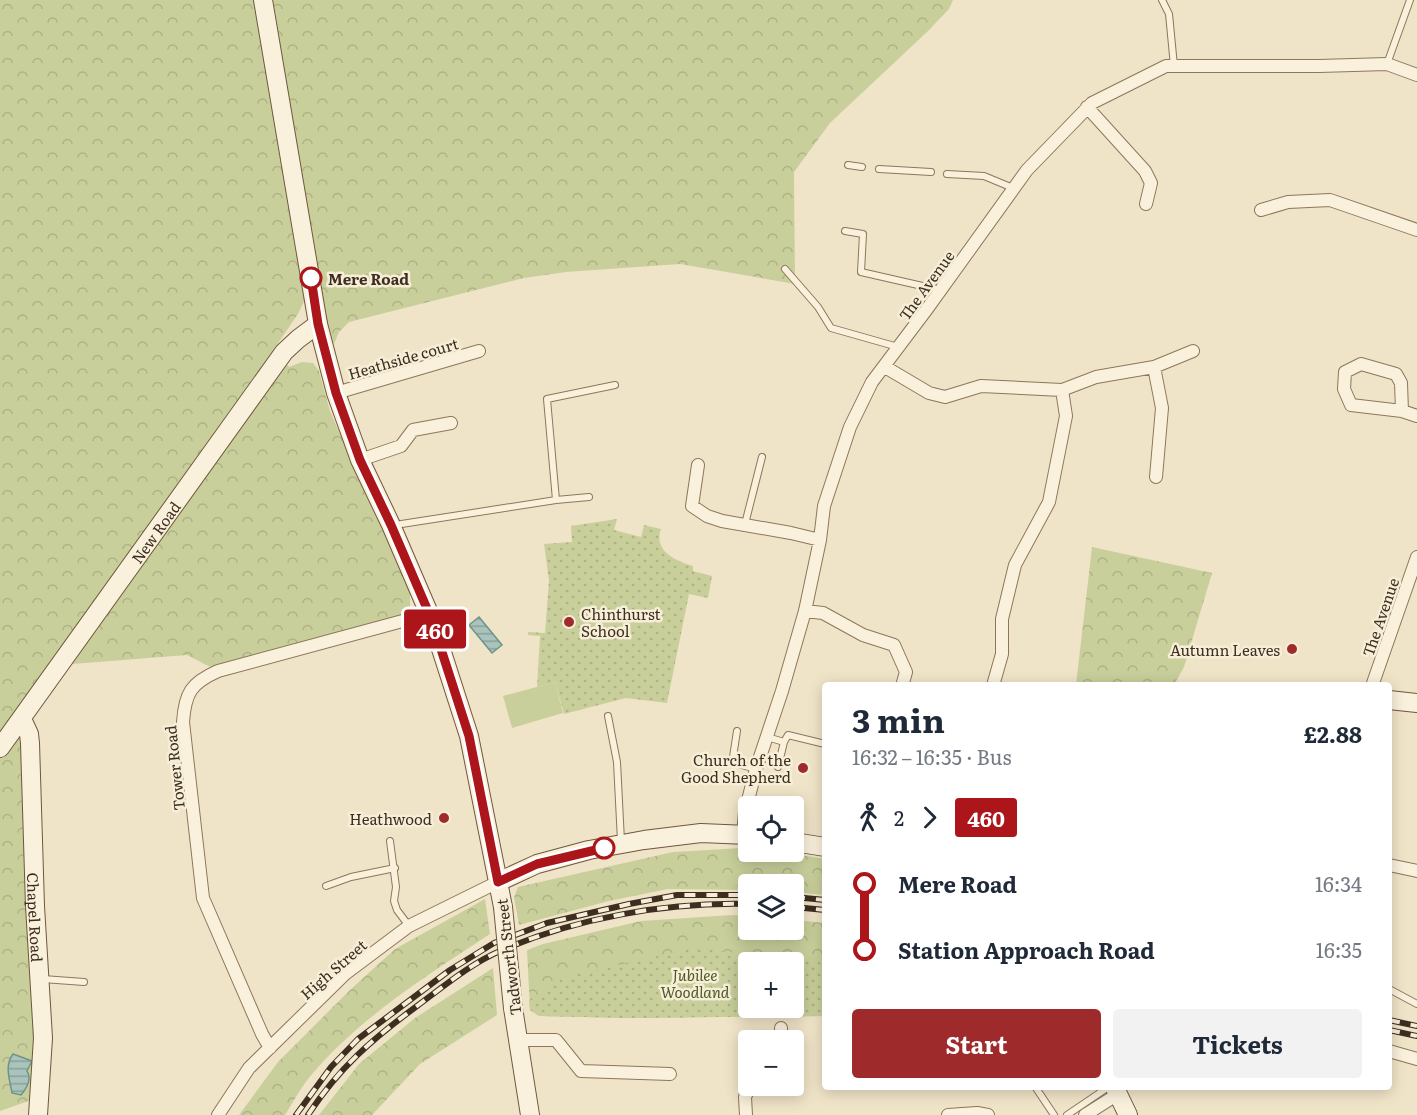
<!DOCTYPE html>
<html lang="en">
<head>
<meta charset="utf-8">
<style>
  body { margin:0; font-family:Literata,serif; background:#f2f2f3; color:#1f2937; height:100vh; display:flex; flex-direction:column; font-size:22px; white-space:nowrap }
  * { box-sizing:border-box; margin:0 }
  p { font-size:20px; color:#747a83 }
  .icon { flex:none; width:33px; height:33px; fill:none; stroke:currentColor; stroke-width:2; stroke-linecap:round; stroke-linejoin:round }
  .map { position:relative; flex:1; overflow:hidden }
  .side { position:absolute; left:822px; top:682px; width:570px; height:408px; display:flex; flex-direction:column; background:#fff; border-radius:6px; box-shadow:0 3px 15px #0003 }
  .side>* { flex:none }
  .badge { padding:0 12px; border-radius:4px; font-size:21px; line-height:39px }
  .tools { position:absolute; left:738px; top:796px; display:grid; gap:12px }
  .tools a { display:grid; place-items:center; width:66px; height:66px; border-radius:6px; background:#fff; box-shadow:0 3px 15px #0003; font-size:30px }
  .map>.badge { position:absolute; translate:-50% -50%; box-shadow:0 0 0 3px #fff }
  .legs { display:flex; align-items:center; gap:9px; height:66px; padding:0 30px; font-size:20px }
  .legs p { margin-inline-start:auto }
  .summary { display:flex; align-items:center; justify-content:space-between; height:102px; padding:0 30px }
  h1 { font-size:33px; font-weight:700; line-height:45px }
  .cta { display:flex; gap:12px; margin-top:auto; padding:12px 30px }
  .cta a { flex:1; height:69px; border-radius:6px; background:#9e2a2b; color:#fff; font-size:24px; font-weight:700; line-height:69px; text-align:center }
  .cta a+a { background:#f2f2f3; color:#1f2937 }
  ul { padding:0 30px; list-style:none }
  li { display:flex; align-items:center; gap:21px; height:66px; font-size:22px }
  li i { display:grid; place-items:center; width:9px; height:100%; margin:0 8px; background:currentColor }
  li i::after { content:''; width:15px; height:15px; margin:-8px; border:4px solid; border-radius:50%; background:#fff }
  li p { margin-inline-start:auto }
  li:first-child i { background:linear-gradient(#0000 50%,currentColor 0) }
  li:last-child i { background:linear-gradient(currentColor 50%,#0000 0) }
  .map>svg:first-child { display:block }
  .green { fill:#c9cf9b }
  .forest { fill:url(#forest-crowns); fill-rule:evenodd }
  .park { fill:url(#park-dots); fill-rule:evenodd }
  .water { fill:url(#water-rules); stroke:#6f938a; stroke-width:1.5 }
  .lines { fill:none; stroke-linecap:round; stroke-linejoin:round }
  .lane-casing { stroke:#8d765c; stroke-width:8 }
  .street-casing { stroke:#8d765c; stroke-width:14 }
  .secondary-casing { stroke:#6f573f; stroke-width:20 }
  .lane { stroke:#faf1dc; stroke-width:6 }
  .street { stroke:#faf1dc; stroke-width:12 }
  .secondary { stroke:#faf1dc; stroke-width:18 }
  .rail-casing { stroke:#3d2e20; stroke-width:6 }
  .rail { stroke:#f7eed8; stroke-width:4; stroke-dasharray:11; stroke-linecap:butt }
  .secondary-bridge-casing { stroke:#6f573f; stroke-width:20; stroke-linecap:butt }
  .secondary-bridge { stroke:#faf1dc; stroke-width:18 }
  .line-1-casing { stroke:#fff; stroke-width:14 }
  .line-1 { stroke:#ac151a; stroke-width:9 }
  .stop-1-dot { fill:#fff; stroke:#ac151a; stroke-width:3 }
  .poi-dot { fill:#9e2a2b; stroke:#f7eed8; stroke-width:2 }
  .labels { text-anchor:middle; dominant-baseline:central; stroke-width:5; stroke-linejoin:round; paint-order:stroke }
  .stop-label { font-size:15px; font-weight:bold; fill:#3d2e20; stroke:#f7eed8; text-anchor:start }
  .street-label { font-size:15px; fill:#3d2e20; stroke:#f7eed8 }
  .poi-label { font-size:15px; fill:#3d2e20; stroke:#f7eed8; text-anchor:end }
  .park-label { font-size:15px; font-style:italic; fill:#4d5a26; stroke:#f7eed8 }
</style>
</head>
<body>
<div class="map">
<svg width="1417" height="1115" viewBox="0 0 1417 1115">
  <defs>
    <pattern id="forest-crowns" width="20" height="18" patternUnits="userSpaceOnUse" patternTransform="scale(1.5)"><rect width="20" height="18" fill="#c9cf9b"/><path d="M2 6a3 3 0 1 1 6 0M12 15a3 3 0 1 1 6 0" fill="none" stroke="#aeb285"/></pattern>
    <pattern id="park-dots" width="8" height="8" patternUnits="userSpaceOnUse" patternTransform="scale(1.5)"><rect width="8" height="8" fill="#c9cf9b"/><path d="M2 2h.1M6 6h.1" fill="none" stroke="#aeb285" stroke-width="1.8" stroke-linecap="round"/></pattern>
    <pattern id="water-rules" width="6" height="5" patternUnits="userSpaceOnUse" patternTransform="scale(1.5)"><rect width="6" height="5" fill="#a9c4bc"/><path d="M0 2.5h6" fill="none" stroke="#8ba098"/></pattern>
  </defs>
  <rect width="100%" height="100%" fill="#f0e4c8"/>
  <path class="green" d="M 555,682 L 563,713 L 512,728 L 503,696 Z"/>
  <path class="forest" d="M 0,0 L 255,0 L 305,299 L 298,314 L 274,349 L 289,367 L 302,362 L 313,363 L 319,371 L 330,411 L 410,593 L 410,619 L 218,671 L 187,655 L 60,665 L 22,719 L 40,1097 L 0,1111 Z
    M 273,0 L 953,0 L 949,9 L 927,32 L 830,123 L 794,172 L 795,284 L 680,264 L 566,272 L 524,278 L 349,322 L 339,332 L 334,344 L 327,327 L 318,281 Z
    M 1092,547 L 1212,573 L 1184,667 L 1174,685 L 1076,685 Z
    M 742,848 L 748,849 L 748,852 L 782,852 L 825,859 L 825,895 L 794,892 L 794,885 L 748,885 L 748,890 L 668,889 L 609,901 L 519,925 L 514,897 L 518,887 L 673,852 Z
    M 485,899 L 490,934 C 428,975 362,1016 313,1073 C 302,1085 294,1101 285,1115 L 239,1115 L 278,1062 L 351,989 L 395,949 Z
    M 732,915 L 748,916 L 748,930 L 794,930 L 794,920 L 825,923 L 825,1016 L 629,1018 L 539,1016 L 530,1010 L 527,950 L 543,944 L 641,921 ZM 748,963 L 794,963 L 794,1008 L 748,1008 Z
    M 493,968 L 497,1015 L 420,1064 L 372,1115 L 319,1115 L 359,1064 L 415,1018 Z"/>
  <path class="park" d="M 617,519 L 614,530 L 641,537 L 644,525 L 661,529 C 653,550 675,561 693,566 L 693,571 L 712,576 L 708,598 L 689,594 L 667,703 L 626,698 L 564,714 L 555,682 L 537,687 L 540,636 L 528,635 L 528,632 L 545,633 L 549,581 L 544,544 L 572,542 L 571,526 Z
    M 693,948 L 825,963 L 825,1016 L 629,1018 L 539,1016 L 530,1010 L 529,1000 L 561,978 ZM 748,963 L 794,963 L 794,1008 L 748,1008 Z"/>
  <path class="water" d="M 479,617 L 502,645 L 492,653 L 469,625 Z
    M 13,1054 L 32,1061 L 27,1071 C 32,1079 27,1088 21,1095 L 12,1093 C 10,1080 4,1066 13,1054 Z"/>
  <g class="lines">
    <g class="lane-casing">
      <path id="lane" d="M 1162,0 L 1169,14 L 1174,66
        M 1387,64 L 1410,0
        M 848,165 L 862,167
        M 879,169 L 931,172
        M 947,174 L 984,176 L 1013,188
        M 845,231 L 863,234 L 861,272 L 940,290
        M 785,269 L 818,307 L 831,328 L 898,347
        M 556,500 L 589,497
        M 745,524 L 762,457
        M 395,525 L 556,500 L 547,399 L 615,385
        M 608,716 L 617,762 L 621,841
        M 737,731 L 733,757 L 738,764 L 756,769
        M 767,737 L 784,742 L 788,735 L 825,744
        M 778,767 L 784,742
        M 390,841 L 396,887 L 394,901 L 397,910 L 409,926
        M 326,886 L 351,877 L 395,868
        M 43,979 L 84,982
        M 1389,989 L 1417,1004
        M 1036,1088 L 1054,1115
        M 1067,1115 L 1107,1088"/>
    </g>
    <g class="street-casing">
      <path id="street" d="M 1087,107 L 1145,171 L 1151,183 L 1146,204
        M 1261,210 L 1288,202 L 1330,200 L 1417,230
        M 885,367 L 929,393 L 945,397 L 981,386 L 1062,390 L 1096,377 L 1154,367 L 1193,351
        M 1154,367 L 1162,408 L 1156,477
        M 336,393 L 479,351
        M 1402,411 L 1401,383 L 1396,374 L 1361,364 L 1345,372 L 1344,389 L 1351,405 L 1402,411 L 1417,416
        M 360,460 L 401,446 L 413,430 L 451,423
        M 698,465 L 692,506 L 707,516 L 722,521 L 791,533 L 820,540
        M 805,611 L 823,613 L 863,635 L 894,645 L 906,672 L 902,686
        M 994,682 L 1002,654 L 1002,619 L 1015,565 L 1049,502 L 1066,416 L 1062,390
        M 1372,686 L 1417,557
        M 743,834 L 745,812 L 756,769 L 782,691 L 805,611 L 820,540 L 824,506 L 850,427 L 872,382 L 927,309 L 1027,170 L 1092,103 L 1166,66 L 1319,66 L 1387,64 L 1417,75
        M 1389,865 L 1417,871
        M 781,1028 L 781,1041
        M 518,1040 L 556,1040 L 581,1071 L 670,1074
        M 270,1048 L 262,1034 L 203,898 L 183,722 C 185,693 191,683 218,671 L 410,619 L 431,618
        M 1389,1051 L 1417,1059
        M 218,1115 L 249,1068 L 345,974 L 409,926 L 498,882
        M 746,1115 L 745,1097 L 750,1086
        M 948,1115 L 977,1113 L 988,1115
        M 1085,1115 L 1118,1094"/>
    </g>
    <g class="secondary-casing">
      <g id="secondary">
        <path d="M 263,0 L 318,324 L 336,393 L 360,460 L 391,525 L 431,618 L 469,736 L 503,907"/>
        <path d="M 1389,700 L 1417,703"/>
        <path id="s1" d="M 22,719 L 29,734 L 30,743 L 35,906 L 43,1038 L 38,1115"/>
        <path id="s2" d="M 0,748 L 284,352 L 298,339 L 318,324"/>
        <path d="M 794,842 L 825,847"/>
        <path d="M 498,882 L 537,864 L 589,850 L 644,840 L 701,833 L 748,835"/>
        <path d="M 513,1008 L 530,1115"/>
        <path d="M 1115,1088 L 1128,1115"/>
      </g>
    </g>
    <use href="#lane" class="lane"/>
    <use href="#street" class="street"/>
    <use href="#secondary" class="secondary"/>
    <g class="rail-casing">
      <path id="rail" d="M 794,897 L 825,900
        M 794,907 L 825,910
        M 1389,1020 L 1417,1026
        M 1389,1030 L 1417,1036
        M 296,1115 L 331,1067 L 358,1039 L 450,970 L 494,943 L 547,923 L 629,904 L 677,895 L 748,895
        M 308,1115 C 339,1068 371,1040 417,1006 C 443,987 470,964 500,951 C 575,918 667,902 748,904"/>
    </g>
    <use href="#rail" class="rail"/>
    <g class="secondary-bridge-casing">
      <path id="secondary-bridge" d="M 503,907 L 513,1008"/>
    </g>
    <use href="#secondary-bridge" class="secondary-bridge"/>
  </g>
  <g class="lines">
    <g class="line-1-casing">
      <path id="line-1" d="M 311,278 L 318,324 L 336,393 L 360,460 L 391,525 L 431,618 L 469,736 L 498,882 L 537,864 L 604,848"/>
    </g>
    <use href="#line-1" class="line-1"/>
  </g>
  <g class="stop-1-dot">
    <circle cx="311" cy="278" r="10"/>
    <circle cx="604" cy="848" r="10"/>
  </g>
  <g class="poi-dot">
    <circle cx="569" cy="622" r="6"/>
    <circle cx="1292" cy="649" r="6"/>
    <circle cx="803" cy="768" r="6"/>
    <circle cx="444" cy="818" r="6"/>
  </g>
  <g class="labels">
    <g class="stop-label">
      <text x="328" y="278">Mere Road</text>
    </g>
    <g class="street-label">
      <text transform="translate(926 285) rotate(-54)">The Avenue</text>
      <text transform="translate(403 358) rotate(-16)">Heathside court</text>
      <text stroke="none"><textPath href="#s2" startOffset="266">New Road</textPath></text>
      <text transform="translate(1380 617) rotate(-71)">The Avenue</text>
      <text transform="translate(174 768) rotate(-96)">Tower Road</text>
      <text stroke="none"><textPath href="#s1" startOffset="200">Chapel Road</textPath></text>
      <text transform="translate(508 957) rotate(-97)">Tadworth Street</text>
      <text transform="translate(333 969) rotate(-41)">High Street</text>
    </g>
    <g class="poi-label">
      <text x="581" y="613" text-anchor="start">Chinthurst<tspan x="581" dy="17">School</tspan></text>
      <text x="1280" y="649">Autumn Leaves</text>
      <text x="791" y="759">Church of the<tspan x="791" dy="17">Good Shepherd</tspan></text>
      <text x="432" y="818">Heathwood</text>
    </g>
    <g class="park-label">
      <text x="695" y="974">Jubilee<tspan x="695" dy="17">Woodland</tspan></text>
    </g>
  </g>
</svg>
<div class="tools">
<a><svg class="icon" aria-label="locate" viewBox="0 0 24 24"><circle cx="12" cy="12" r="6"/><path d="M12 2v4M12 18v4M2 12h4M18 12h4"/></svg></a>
<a><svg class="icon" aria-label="layers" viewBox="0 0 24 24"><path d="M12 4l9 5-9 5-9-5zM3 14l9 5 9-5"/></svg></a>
<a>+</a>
<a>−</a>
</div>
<b class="badge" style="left:435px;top:629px;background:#ac151a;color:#fff">460</b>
<section class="side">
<div class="summary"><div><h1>3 min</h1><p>16:32 – 16:35 · Bus</p></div><b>£2.88</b></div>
<div class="legs"><svg class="icon" aria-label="walk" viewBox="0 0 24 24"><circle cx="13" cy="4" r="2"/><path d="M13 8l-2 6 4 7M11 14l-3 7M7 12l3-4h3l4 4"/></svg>2<svg class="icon" aria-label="forward" viewBox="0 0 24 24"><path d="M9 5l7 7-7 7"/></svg><b class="badge" style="background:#ac151a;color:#fff">460</b></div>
<ul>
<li><i style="color:#ac151a"></i><b>Mere Road</b><p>16:34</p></li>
<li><i style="color:#ac151a"></i><b>Station Approach Road</b><p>16:35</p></li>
</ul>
<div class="cta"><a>Start</a><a>Tickets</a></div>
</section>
</div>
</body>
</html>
